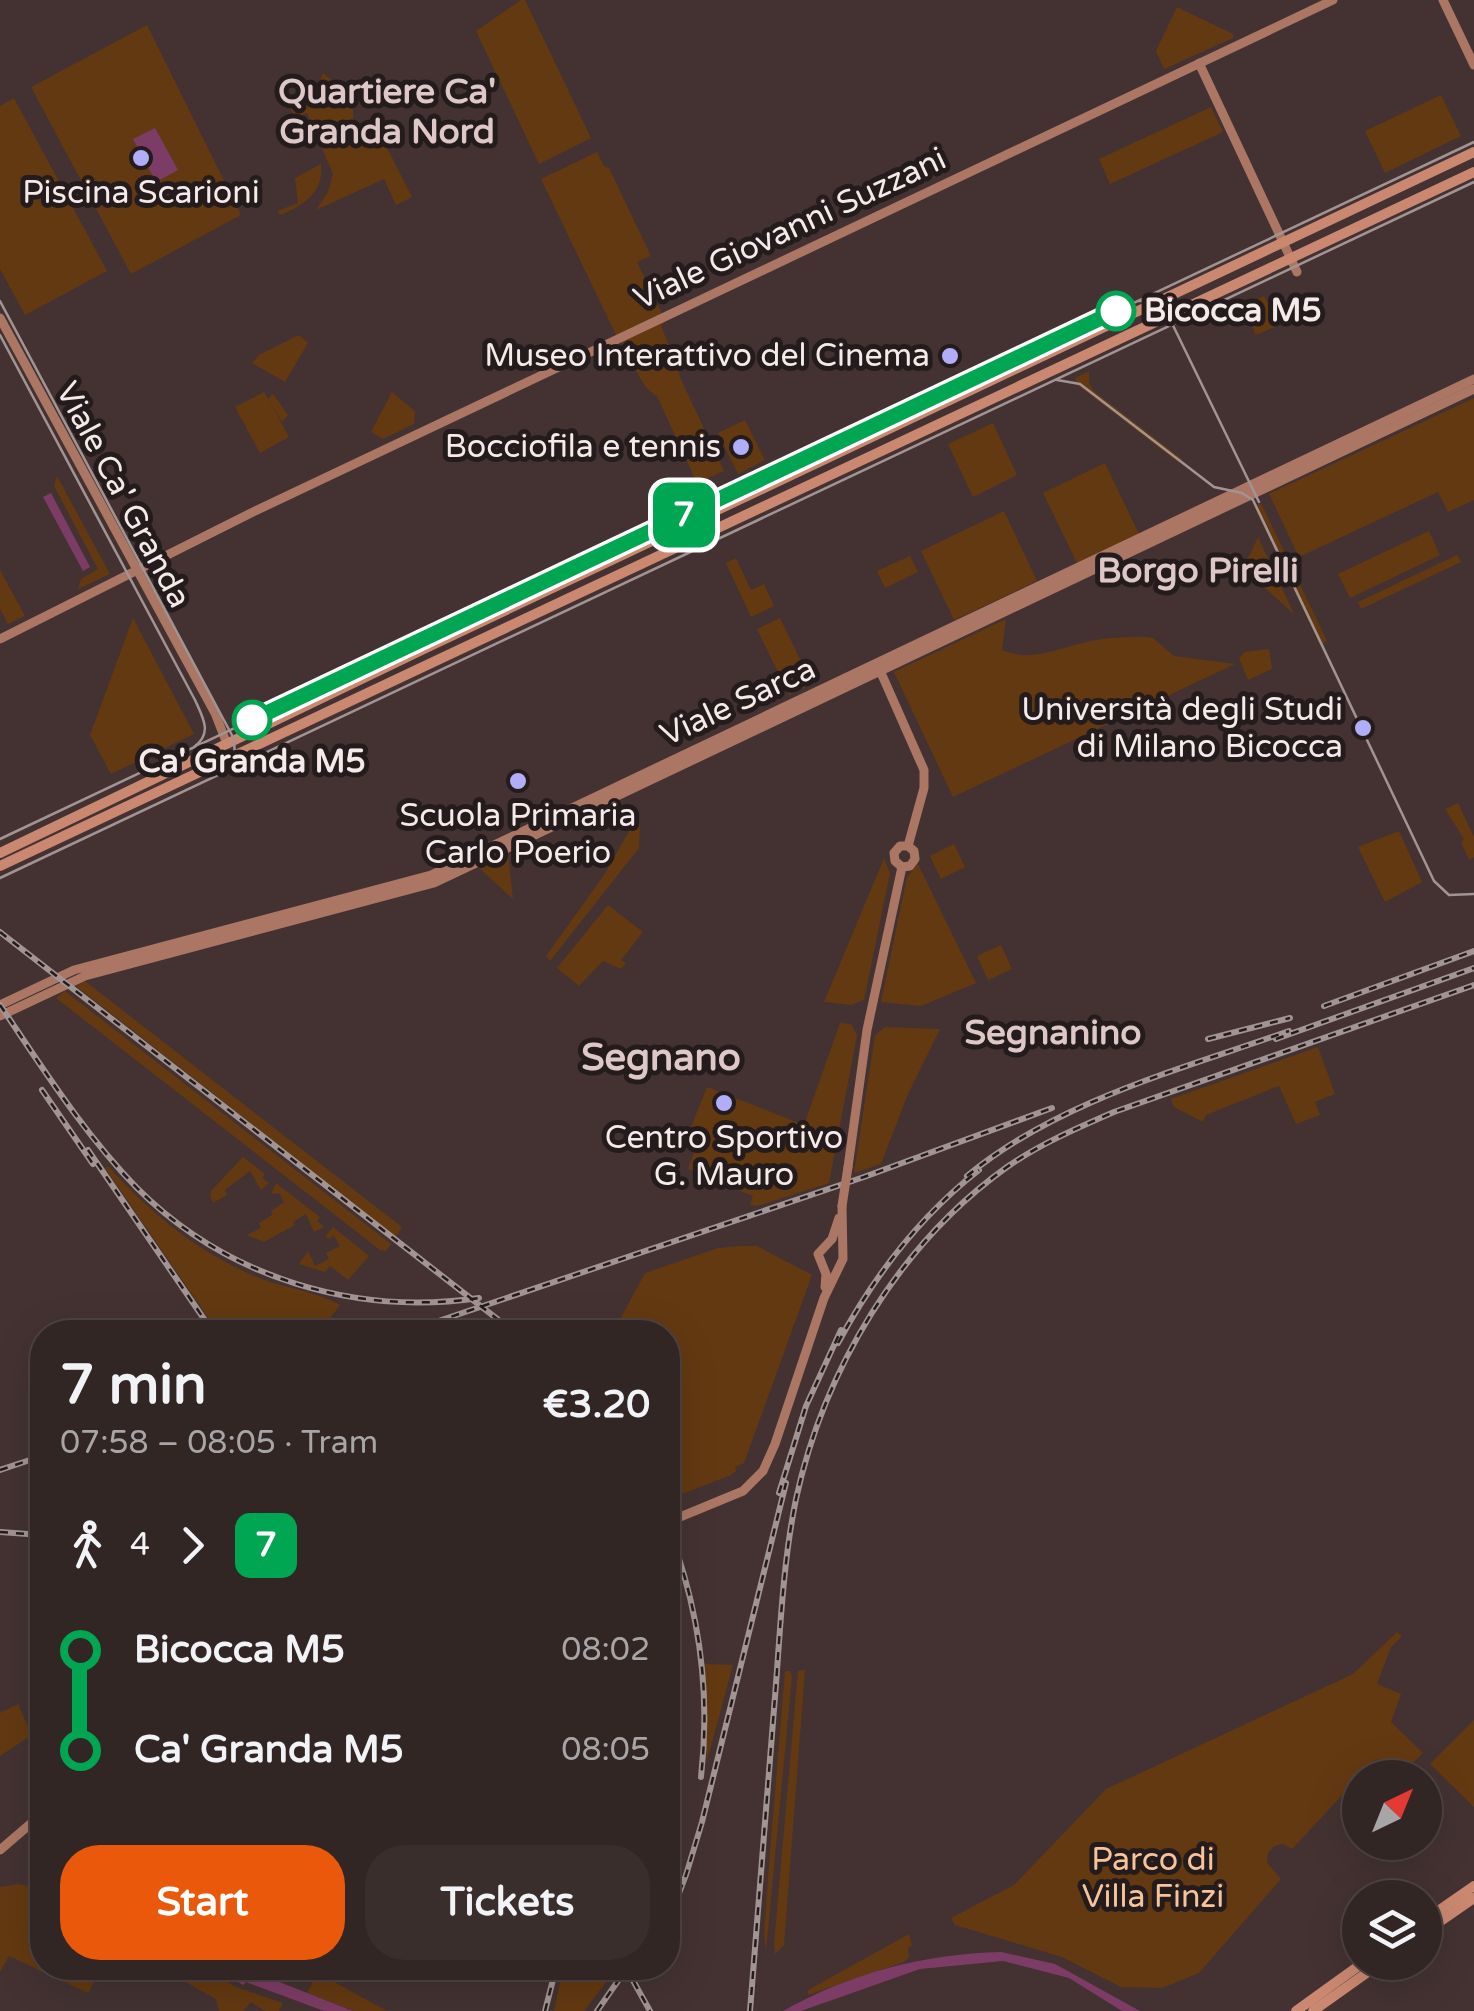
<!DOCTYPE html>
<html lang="en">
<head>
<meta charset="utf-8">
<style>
  body { margin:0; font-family:"Varela Round",sans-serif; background:#3a2e2d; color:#f1f3f6; height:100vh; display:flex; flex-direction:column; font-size:38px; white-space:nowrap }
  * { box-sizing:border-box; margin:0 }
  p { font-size:32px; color:#a8a5a7 }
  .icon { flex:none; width:55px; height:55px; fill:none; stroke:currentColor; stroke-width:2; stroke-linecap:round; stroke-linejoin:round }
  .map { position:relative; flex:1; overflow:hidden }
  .details { position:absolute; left:30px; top:1320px; width:650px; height:660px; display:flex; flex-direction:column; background:#322625; border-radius:40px; box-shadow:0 10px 40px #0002,0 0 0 2px #4d4342 }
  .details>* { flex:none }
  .badge { padding:0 20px; border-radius:15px; font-size:35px; line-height:65px }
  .needle { width:65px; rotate:43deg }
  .buttons { position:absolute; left:1342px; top:1760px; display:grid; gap:20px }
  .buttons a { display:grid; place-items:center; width:100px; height:100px; border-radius:50%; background:#322625; box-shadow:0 10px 40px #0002,0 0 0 2px #4d4342; font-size:50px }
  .map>.badge { position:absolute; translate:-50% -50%; box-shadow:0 0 0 5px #fff }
  .legs { display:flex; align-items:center; gap:15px; height:110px; padding:0 30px; font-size:32px }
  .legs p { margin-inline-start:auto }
  .overview { display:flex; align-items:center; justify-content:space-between; height:170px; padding:0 30px }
  h1 { font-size:55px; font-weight:700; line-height:75px }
  .cta { display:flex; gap:20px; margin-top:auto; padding:20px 30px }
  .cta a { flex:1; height:115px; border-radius:40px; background:#ea580c; color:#fff; font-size:40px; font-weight:700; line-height:115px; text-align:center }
  .cta a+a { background:#3a2e2d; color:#f1f3f6 }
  ul { padding:0 30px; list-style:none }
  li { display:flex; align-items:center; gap:35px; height:100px; font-size:38px }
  li i { display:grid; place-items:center; width:15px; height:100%; margin:0 12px; background:currentColor }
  li i::after { content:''; width:25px; height:25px; margin:-12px; border:8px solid; border-radius:50%; background:#322625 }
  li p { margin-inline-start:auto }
  li:first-child i { background:linear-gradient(#0000 50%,currentColor 0) }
  li:last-child i { background:linear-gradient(currentColor 50%,#0000 0) }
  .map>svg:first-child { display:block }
  .green { fill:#633911 }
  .water { fill:#7d3c65 }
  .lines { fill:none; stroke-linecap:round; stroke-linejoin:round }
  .secondary { stroke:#ab7764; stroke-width:9 }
  .primary { stroke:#ca8870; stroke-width:10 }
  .tram { stroke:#a29493; stroke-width:2.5 }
  .rail-casing { stroke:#a29493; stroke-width:6 }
  .rail { stroke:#241c1c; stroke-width:2.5; stroke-dasharray:8; stroke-linecap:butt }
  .secondary-bridge { stroke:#ab7764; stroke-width:9 }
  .line-1-casing { stroke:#fff; stroke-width:22 }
  .line-1 { stroke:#00a651; stroke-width:15 }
  .poi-dot { fill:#b2adf9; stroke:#241c1c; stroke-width:4 }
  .stop-1-dot { fill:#fff; stroke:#00a651; stroke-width:5 }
  .labels { text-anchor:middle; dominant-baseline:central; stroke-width:10; stroke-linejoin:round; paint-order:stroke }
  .poi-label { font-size:32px; fill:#f5eae9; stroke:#241c1c }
  .street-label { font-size:32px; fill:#f5eae9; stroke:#241c1c }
  .stop-label { font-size:32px; font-weight:bold; fill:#f5eae9; stroke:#241c1c; text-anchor:start }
  .park-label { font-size:32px; fill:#f7c39a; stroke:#241c1c }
  .neighbourhood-label { font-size:35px; font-weight:bold; fill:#dec8c7; stroke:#241c1c }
  .quarter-label { font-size:38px; font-weight:bold; fill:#dec8c7; stroke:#241c1c }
</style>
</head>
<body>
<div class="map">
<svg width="1474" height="2011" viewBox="0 0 1474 2011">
  <rect width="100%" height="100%" fill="#433231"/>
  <path class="green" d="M 521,0 L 525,0 L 591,138 L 539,164 L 476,31 Z
    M 1177,7 L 1233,34 L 1233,38 L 1164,69 L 1156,51 Z
    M 147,25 L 241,215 L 131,274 L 31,87 Z
    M 323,73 L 341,88 L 369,96 L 353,107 L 353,122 L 357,130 L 374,122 L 412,197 L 396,205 L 384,179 L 316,210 L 328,192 L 333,174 L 307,113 L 295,118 L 285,98 L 318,85 Z
    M 1441,95 L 1461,136 L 1385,173 L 1365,131 Z
    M 14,98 L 107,271 L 25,315 L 0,269 L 0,106 Z
    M 1211,107 L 1223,132 L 1110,184 L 1099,159 Z
    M 597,152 L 604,166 L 609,168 L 651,256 L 637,262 L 666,322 L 661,325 L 683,384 L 724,471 L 697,483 L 657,396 C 636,385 634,354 617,337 L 541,179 Z
    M 321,164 C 324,193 304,205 281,215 L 277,211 L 298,203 L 295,178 Z
    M 1264,296 L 1279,325 L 1256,335 L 1242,306 Z
    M 299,335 L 308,343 L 285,382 L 252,363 L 259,355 Z
    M 1089,371 L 1089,383 L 1094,391 L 1182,459 L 1179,463 L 1076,384 L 1075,378 Z
    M 264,392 L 268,399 L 273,394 L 288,415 L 282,422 L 269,400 L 289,437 L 260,453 L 235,407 Z
    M 392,392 L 415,411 L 414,424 L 383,439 L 371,432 Z
    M 1474,398 L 1474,500 L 1448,512 L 1438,492 L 1299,557 L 1269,494 Z
    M 745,420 L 765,460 L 738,474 L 718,433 Z
    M 993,423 L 1017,475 L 973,497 L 948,444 Z
    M 1105,463 L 1139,534 L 1077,563 L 1043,493 Z
    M 57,476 L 110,574 L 78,589 L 81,579 L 98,569 L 54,486 Z
    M 1261,503 L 1327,641 L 1320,645 L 1254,506 Z
    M 1004,511 L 1037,581 L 954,620 L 921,551 Z
    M 1429,531 L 1440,555 L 1350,598 L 1338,574 Z
    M 1258,537 L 1294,614 L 1265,588 L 1241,574 Z
    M 1457,555 L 1461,562 L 1361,609 L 1358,602 Z
    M 910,556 L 918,572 L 885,588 L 877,571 Z
    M 736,558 L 751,590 L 764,584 L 774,606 L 751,617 L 726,563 Z
    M 0,570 L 25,616 L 8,624 L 0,609 Z
    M 133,618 L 194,734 L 111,774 L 90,735 Z
    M 780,618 L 812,684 L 789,695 L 757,629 Z
    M 1006,619 L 1002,650 C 1035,664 1063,645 1096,640 C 1113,637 1129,637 1145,637 L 1153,638 L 1174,656 L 1235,664 L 953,797 L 894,672 Z
    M 1269,649 L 1272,669 L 1248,680 L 1239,658 L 1245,652 Z
    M 1458,803 L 1474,837 L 1474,857 L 1469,860 L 1461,842 L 1464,839 L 1445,809 Z
    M 636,819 L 640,823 L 639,848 L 550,961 L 546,956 L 604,875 Z
    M 1399,831 L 1422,882 L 1385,902 L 1358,847 Z
    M 954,844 L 965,867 L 941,879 L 930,856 Z
    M 508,854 L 513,899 L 479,868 Z
    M 884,858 L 890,873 L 864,1000 L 851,1005 L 824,1002 Z
    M 918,864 L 976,983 L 921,1006 L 881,1002 L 907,877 Z
    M 608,905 L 643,932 L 621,960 L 626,963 L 621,969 L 603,961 L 579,986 L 557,968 Z
    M 1001,945 L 1012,969 L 988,980 L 977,956 Z
    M 85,981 L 402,1227 L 396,1237 L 76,986 Z
    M 65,991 L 391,1244 L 386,1251 L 380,1250 L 56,998 Z
    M 840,1023 L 851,1024 L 857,1035 L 829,1183 L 757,1206 L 750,1205 L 753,1196 L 688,1169 L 701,1132 L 691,1127 L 707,1087 L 804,1125 Z
    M 885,1027 L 940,1029 L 908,1094 L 881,1164 L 854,1173 L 875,1035 Z
    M 1318,1047 L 1335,1094 L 1315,1102 L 1320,1115 L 1296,1124 L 1279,1086 L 1206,1115 L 1203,1122 L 1174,1107 L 1171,1099 Z
    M 243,1157 L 265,1174 L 262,1178 L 269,1183 L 261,1190 L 250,1171 L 225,1190 L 227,1195 L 213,1203 L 210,1196 L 211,1191 Z
    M 108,1166 C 151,1214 199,1253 259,1278 C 281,1287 324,1294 340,1305 L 329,1320 L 301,1332 L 218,1332 L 105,1168 Z
    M 276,1183 L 320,1217 L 317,1221 L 324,1227 L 314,1232 L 306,1214 L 293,1222 L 295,1225 L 264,1242 L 247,1235 L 261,1228 L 259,1223 L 272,1215 L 271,1211 L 284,1202 L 279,1193 L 271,1194 Z
    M 333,1227 L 369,1256 L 348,1280 L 330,1266 L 325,1272 L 299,1264 L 308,1251 L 315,1266 L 329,1259 L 326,1253 L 340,1246 L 334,1236 L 328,1239 L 326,1236 Z
    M 740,1246 L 757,1246 L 812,1275 L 744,1463 L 735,1467 L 736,1471 L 731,1475 L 685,1493 L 677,1492 L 675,1489 L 668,1491 L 668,1332 L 613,1332 L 645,1273 L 718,1248 Z
    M 1397,1632 L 1402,1636 L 1391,1647 L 1377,1684 L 1401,1694 L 1391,1722 L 1423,1753 L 1399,1777 L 1376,1759 L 1292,1849 L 1283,1844 C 1271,1845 1265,1853 1268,1864 L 1281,1879 L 1199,1973 L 1162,1988 L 1121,1987 L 1062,1957 L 955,1925 L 951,1918 L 1014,1885 L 1106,1789 L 1353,1674 Z
    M 705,1664 L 733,1665 L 707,1761 Z
    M 805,1670 L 784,1945 L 775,1954 L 774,1944 L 798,1671 Z
    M 785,1671 L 790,1671 L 792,1677 L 766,1951 L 764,1934 L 769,1864 Z
    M 18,1704 L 30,1731 L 29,1737 L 0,1756 L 0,1713 Z
    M 1474,1720 L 1474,1807 L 1430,1764 Z
    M 18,1884 L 42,1889 L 42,1968 L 101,1968 L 88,1993 L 9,1956 L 0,1972 L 0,1887 Z
    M 909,1934 L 912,1946 L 908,1947 L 909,1957 L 904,1962 L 808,1995 L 808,1990 Z
    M 160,1968 L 204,1968 L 236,1987 L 283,2003 L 279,2011 L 265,2011 L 251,2002 L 243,2011 L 219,2011 L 216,1999 Z
    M 563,1968 L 617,1968 L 584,2011 L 554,2011 Z
    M 318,1973 L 387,2011 L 354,2011 L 307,1993 Z"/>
  <path class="water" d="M 155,128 L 178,170 L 156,182 L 133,139 Z
    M 51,493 L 90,567 L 83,571 L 43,497 Z
    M 1001,1952 L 1055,1964 L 1140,2011 L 1122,2011 L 1069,1978 L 1003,1961 L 920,1969 L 801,2011 L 783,2011 C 851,1973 923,1954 1001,1952 Z
    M 215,1968 L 244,1968 L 353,2011 L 324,2011 L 246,1982 L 243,1985 Z"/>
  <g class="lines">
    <path class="secondary" d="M 1443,0 L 1474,65
      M 1199,63 L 1297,272
      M 0,318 L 215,713 L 227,744
      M 0,639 L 253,512 L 1333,0
      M 878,666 L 924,770 L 924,788 L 908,846
      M 902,867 L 895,861 L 894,853 L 900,846 L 908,846
      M 902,867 L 910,866 L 915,859 L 914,851 L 908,846
      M 0,1005 L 74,970 L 431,875 L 1474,379
      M 0,1016 L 85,976 L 434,883 L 1474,389
      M 848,1167 L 867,1030 L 902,867
      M 825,1287 L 826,1274 L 818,1254 L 832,1239 L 839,1218
      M 668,1522 L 743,1491 L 763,1471 L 775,1444 L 824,1298 L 843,1259 L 842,1206
      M 0,1850 L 42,1814"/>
    <path class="primary" d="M 0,853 L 430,646 L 1474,152
      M 0,866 L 1474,172
      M 1425,1920 L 1474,1886
      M 1425,1932 L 1474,1898
      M 1296,2011 L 1364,1962
      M 1313,2011 L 1382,1962"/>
    <path class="tram" d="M 0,301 L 234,739 L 235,758 L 221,775
      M 1138,301 L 1153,301 L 1166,311 L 1259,502
      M 0,335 L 195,700 C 203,718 213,733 194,747
      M 1057,380 L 1080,384 L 1214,487 L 1242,493 L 1253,500 L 1434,881 L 1449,895 L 1474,894
      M 0,839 L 1474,142
      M 0,878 L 1474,182"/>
    <g class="rail-casing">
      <path id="rail" d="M 0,932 L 514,1332
        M 0,1005 C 42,1067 84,1134 137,1188 C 227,1278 355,1316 479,1298
        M 1324,1006 L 1474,951
        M 1208,1039 L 1290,1018
        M 1276,1039 L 1474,968
        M 42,1090 L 93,1164
        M 88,1150 L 213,1332
        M 967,1176 C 1058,1101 1179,1070 1289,1031
        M 406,1332 L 864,1177 L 1052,1108
        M 838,1343 C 874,1276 920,1216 979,1170
        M 0,1470 L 42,1456
        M 779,1493 L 806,1406 L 841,1330
        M 668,1527 C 699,1608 711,1690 701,1777
        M 0,1532 L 42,1535
        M 668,1922 L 686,1875 L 702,1822 L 786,1483
        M 626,1968 L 650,2011
        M 545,2011 L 556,1968
        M 597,2011 L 627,1968
        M 750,2011 C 758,1910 766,1810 774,1709 C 780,1639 782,1567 796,1499 C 824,1370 899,1244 1007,1167 C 1040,1144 1077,1128 1114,1112 L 1474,985"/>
    </g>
    <use href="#rail" class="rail"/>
    <path class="secondary-bridge" d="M 842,1206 L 848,1167"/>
  </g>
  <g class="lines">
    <g class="line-1-casing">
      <path id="line-1" d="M 252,720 L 1116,311"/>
    </g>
    <use href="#line-1" class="line-1"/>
  </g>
  <g class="poi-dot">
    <circle cx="141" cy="158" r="10"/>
    <circle cx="950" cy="356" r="10"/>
    <circle cx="741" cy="447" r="10"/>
    <circle cx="1363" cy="728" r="10"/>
    <circle cx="518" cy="781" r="10"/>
    <circle cx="724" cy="1103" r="10"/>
  </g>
  <g class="stop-1-dot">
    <circle cx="1116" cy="311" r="18"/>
    <circle cx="252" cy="720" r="18"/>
  </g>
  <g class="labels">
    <g class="poi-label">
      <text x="141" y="193">Piscina Scarioni</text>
      <text x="930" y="356" text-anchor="end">Museo Interattivo del Cinema</text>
      <text x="721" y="447" text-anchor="end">Bocciofila e tennis</text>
      <text x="1343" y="710" text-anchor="end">Università degli Studi<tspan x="1343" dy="37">di Milano Bicocca</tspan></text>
      <text x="518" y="816">Scuola Primaria<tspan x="518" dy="37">Carlo Poerio</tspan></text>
      <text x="724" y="1138">Centro Sportivo<tspan x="724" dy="37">G. Mauro</tspan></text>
    </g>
    <g class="street-label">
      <text transform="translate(790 229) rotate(-25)">Viale Giovanni Suzzani</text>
      <text transform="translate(123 495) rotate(62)">Viale Ca' Granda</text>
      <text transform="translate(738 702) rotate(-25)">Viale Sarca</text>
    </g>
    <g class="stop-label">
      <text x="1144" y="311">Bicocca M5</text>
      <text x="252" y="762" text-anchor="middle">Ca' Granda M5</text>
    </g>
    <g class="park-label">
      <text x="1153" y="1860">Parco di<tspan x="1153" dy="37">Villa Finzi</tspan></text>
    </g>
    <g class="neighbourhood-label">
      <text x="387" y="92">Quartiere Ca'<tspan x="387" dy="40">Granda Nord</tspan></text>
      <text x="1198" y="571">Borgo Pirelli</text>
      <text x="1053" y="1033">Segnanino</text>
    </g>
    <g class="quarter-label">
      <text x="661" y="1058">Segnano</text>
    </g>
  </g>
</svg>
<div class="buttons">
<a><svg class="needle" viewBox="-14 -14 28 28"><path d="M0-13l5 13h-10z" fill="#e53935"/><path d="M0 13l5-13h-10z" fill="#a8a5a7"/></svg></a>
<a><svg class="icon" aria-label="layers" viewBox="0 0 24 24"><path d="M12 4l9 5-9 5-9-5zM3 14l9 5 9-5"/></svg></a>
</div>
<b class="badge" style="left:684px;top:515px;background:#00a651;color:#fff">7</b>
<section class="details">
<div class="overview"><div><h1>7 min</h1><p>07:58 – 08:05 · Tram</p></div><b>€3.20</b></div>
<div class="legs"><svg class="icon" aria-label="walk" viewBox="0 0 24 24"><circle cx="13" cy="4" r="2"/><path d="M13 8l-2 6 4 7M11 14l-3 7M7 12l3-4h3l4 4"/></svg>4<svg class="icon" aria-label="forward" viewBox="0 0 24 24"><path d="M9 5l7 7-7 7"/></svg><b class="badge" style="background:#00a651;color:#fff">7</b></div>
<ul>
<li><i style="color:#00a651"></i><b>Bicocca M5</b><p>08:02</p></li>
<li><i style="color:#00a651"></i><b>Ca' Granda M5</b><p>08:05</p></li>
</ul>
<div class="cta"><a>Start</a><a>Tickets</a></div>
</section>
</div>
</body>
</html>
